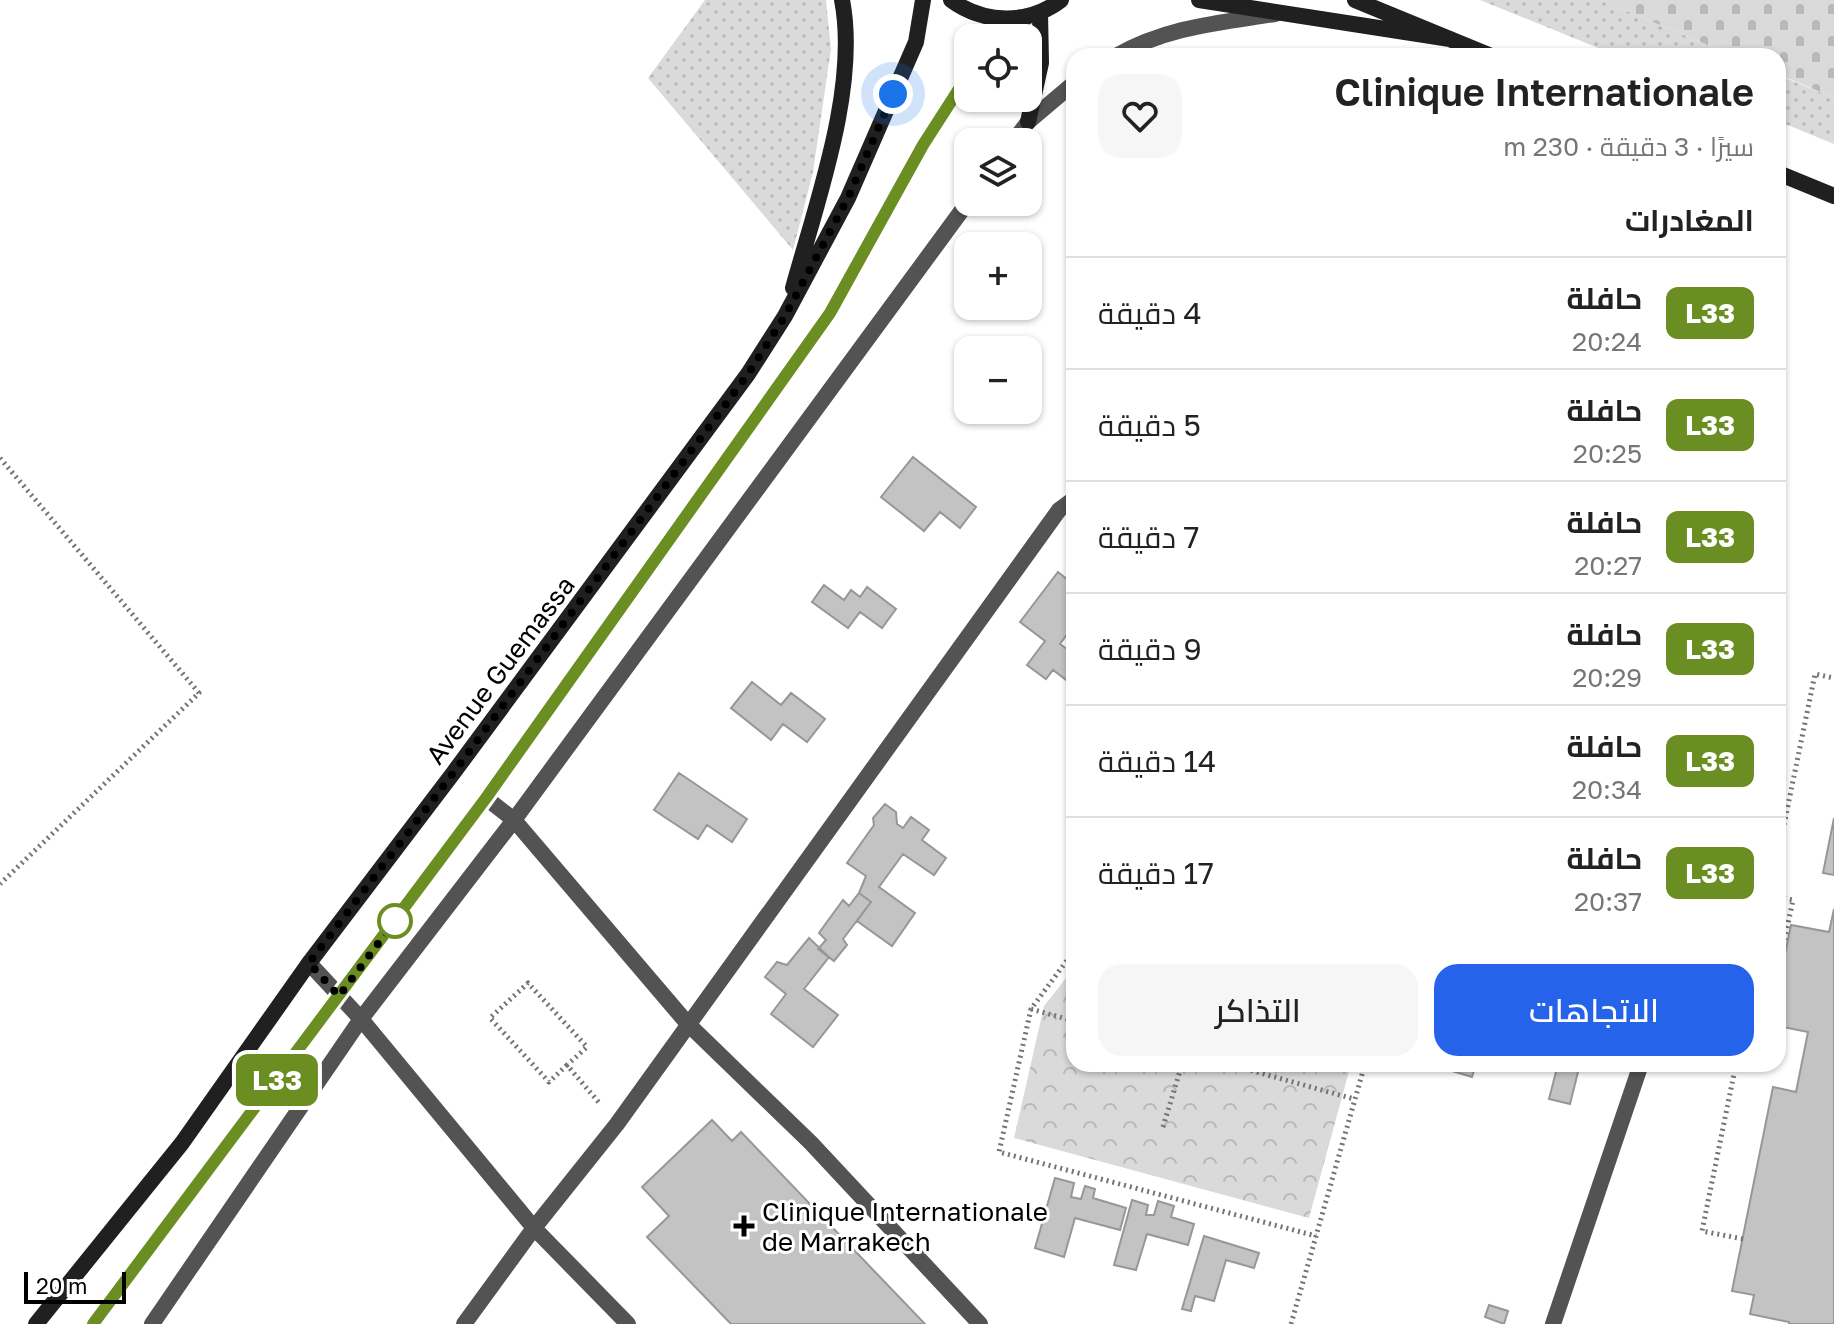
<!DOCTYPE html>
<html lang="ar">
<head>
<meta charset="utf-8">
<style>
  body { margin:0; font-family:"Golos Text",Cairo,sans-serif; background:#f6f6f6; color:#222; direction:rtl; height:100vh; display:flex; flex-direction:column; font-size:30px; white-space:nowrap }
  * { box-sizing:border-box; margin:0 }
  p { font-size:26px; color:#767676 }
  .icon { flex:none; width:44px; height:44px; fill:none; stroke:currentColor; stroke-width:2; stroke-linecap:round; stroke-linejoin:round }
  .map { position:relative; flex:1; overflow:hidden; direction:ltr }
  .side { position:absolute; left:1066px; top:48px; width:720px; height:1024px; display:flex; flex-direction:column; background:#fff; border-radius:24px; box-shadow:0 2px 6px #0004; direction:rtl }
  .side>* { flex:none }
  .badge { padding:0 16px; border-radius:12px; font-size:28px; line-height:52px }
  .fabs { position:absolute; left:954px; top:24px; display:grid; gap:16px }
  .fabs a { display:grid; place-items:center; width:88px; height:88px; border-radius:16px; background:#fff; box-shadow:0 2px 6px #0004; font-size:40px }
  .scale { position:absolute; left:24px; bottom:20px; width:102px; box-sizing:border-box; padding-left:8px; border:4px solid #000; border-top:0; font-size:22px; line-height:28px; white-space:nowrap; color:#000; -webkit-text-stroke:6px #fff; paint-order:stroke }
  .you { position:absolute; width:40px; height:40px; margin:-20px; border:6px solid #fff; border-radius:50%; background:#1a73e8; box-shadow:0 0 0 12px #1a73e833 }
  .map>.badge { position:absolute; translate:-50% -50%; box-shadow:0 0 0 4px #fff }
  h2 { padding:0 32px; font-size:30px; line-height:72px }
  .round { display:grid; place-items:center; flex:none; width:84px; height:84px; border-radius:24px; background:#f6f6f6 }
  .headline { display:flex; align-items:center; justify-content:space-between; height:136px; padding:0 32px }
  h1 { font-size:38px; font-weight:600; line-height:60px }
  .cta { display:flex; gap:16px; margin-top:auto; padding:16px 32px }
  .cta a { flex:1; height:92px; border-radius:24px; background:#2563eb; color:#fff; font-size:32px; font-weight:600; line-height:92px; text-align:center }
  .cta a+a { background:#f6f6f6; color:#222 }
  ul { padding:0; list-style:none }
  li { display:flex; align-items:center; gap:24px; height:112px; padding:0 32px; border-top:2px solid #e0e0e0 }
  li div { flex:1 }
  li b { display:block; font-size:30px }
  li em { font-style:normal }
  li .badge { min-width:88px; font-weight:700; text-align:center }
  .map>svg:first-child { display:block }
  .grass { fill:url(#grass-dots) }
  .forest { fill:url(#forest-crowns) }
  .cemetery { fill:url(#cemetery-stones) }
  .building { fill:#c3c3c3; stroke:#979797; stroke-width:2 }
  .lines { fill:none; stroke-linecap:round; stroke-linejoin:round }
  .path { stroke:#757575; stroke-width:5; stroke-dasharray:2 4; stroke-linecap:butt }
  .minor { stroke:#535353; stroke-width:16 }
  .secondary { stroke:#202020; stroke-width:16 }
  .line-casing { stroke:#fff; stroke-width:18 }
  .line { stroke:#6b8e23; stroke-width:12 }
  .walk { stroke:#000; stroke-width:8; stroke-dasharray:0 14.4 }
  .stop-dot { fill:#fff; stroke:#6b8e23; stroke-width:4 }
  .poi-dot { fill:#000; stroke:#fff; stroke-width:3 }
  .labels { text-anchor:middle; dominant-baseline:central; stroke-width:6; stroke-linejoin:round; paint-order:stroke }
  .street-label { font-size:26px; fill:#000; stroke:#fff }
  .poi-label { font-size:26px; fill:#000; stroke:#fff; text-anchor:start }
</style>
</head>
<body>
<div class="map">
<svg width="1834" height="1324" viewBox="0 0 1834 1324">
  <defs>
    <pattern id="grass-dots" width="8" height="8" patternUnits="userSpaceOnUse" patternTransform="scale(2)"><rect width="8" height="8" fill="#dadada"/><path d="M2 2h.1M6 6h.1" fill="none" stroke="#b9b9b9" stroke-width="1.8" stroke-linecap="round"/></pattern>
    <pattern id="forest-crowns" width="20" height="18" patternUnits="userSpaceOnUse" patternTransform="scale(2)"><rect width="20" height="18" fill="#dadada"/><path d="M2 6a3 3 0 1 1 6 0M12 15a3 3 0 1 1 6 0" fill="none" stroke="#b9b9b9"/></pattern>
    <pattern id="cemetery-stones" width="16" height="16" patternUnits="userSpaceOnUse" patternTransform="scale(2)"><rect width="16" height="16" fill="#dadada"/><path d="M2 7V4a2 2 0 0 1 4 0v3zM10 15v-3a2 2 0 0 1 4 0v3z" fill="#b9b9b9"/></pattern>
  </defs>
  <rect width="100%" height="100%" fill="#fff"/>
  <path class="grass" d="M 705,0 L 826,0 L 831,49 L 813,172 L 793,250 L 648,78 Z
    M 1480,0 L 1600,0 L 1734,56 L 1618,56 Z
    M 1778,75 L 1834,98 L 1834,144 L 1778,121 Z"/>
  <path class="forest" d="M 1074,968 L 1074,1064 L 1351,1064 L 1309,1218 L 1014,1138 L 1044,1006 Z"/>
  <path class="cemetery" d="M 1600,0 L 1834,0 L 1834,98 L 1778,74 L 1778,56 L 1734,56 Z"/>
  <path class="building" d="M 913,457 L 976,507 L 960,528 L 940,512 L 924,531 L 881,497 Z
    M 1058,572 L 1074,585 L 1074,625 L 1060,644 L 1074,654 L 1074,686 L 1053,670 L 1046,679 L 1027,665 L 1045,641 L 1020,622 Z
    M 824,585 L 844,600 L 851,590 L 860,597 L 867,587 L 896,609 L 882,628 L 860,612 L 848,628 L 812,602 Z
    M 752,682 L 781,705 L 791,693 L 825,719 L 807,742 L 783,724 L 771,740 L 731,708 Z
    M 679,773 L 747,819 L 732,842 L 707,825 L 698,839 L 654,810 Z
    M 885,804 L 896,812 L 897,824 L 903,828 L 911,817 L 929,830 L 922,840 L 946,858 L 934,875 L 903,854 L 879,887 L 915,913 L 892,946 L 857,921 L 871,902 L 859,893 L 866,876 L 847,863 L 874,825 L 873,818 Z
    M 1834,818 L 1834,875 L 1823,873 Z
    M 859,893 L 871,902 L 843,939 L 847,945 L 834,961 L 818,949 L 826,940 L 819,933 L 843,900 L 849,906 Z
    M 1834,909 L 1834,1324 L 1789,1324 L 1789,1322 L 1750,1314 L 1754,1295 L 1732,1291 L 1773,1087 L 1796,1092 L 1808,1032 L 1778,1026 L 1778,988 L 1791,925 L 1829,932 Z
    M 809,938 L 829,957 L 804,989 L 838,1015 L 813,1047 L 771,1014 L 786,994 L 765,977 L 777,962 L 787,965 Z
    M 1451,1064 L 1476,1064 L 1472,1077 L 1449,1070 Z
    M 1558,1064 L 1580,1064 L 1570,1104 L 1549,1099 Z
    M 712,1120 L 732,1141 L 741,1132 L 925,1324 L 731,1324 L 647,1237 L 669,1216 L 642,1187 Z
    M 1055,1178 L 1074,1183 L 1071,1197 L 1081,1199 L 1085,1186 L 1095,1189 L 1093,1198 L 1126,1208 L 1120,1230 L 1075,1218 L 1064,1257 L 1035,1248 Z
    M 1132,1200 L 1148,1205 L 1146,1215 L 1154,1215 L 1158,1201 L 1174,1206 L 1171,1217 L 1194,1224 L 1188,1245 L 1147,1234 L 1136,1270 L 1114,1265 Z
    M 1204,1236 L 1259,1253 L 1254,1268 L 1226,1260 L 1214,1301 L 1195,1296 L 1191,1311 L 1182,1309 Z
    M 1489,1305 L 1508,1311 L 1504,1324 L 1485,1317 Z"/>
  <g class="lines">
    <path class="path" d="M 0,458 L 199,693 L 0,884
      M 1778,854 L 1815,674 L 1834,678
      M 1778,897 L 1793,900 L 1778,971
      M 1074,951 L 1031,1009 L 999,1152 L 1316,1236
      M 1031,1009 L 1074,1021
      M 1228,1064 L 1354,1099
      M 1736,1064 L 1702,1231 L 1743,1239
      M 567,1065 L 549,1082 L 490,1018 L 528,983 L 587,1047 L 567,1065 L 601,1105
      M 1163,1127 L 1182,1064
      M 1291,1324 L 1365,1064"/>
    <path class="minor" d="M 1116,56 C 1167,27 1218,23 1275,14
      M 1013,142 L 1028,122 L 1074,83
      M 486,798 L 514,820 L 687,1023 L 811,1143 L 980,1324
      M 309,963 L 361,1019 L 534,1228 L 628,1324
      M 152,1324 L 361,1019 L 514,820 L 968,202
      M 464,1324 L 534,1228 L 617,1124 L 1059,510 L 1074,499
      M 1553,1324 L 1641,1064"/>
    <path class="secondary" d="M 951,0 C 984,24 1028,25 1061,0
      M 1199,0 L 1450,39
      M 1355,0 L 1491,56
      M 1005,38 L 1026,17
      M 1028,122 L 1041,63 L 1040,12
      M 1778,173 L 1834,196
      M 793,288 C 816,204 859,87 842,0
      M 36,1324 L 182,1143 L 309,963 L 454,772 L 748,374 L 785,316 L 848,198 L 916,42 L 923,0
      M 93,1324 L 486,798 L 830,313 L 923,145 L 968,75"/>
  </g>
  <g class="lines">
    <g class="line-casing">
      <path id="line" d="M 93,1324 L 486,798 L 830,313 L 923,145 L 968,75"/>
    </g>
    <use href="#line" class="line"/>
    <path class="walk" d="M 395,921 L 339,996 L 309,963 L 454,772 L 748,374 L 785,316 L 848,198 L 893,94"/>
  </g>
  <circle class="stop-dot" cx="395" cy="921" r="16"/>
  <path class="poi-dot" d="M740 1214h8v8h8v8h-8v8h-8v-8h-8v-8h8z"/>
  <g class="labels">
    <g class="street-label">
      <text transform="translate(500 670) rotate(-53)">Avenue Guemassa</text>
    </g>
    <g class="poi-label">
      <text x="762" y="1211">Clinique Internationale<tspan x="762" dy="30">de Marrakech</tspan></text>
    </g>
  </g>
</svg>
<div class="fabs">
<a><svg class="icon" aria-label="locate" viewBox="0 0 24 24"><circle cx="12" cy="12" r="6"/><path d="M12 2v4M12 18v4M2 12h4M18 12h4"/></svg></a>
<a><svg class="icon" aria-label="layers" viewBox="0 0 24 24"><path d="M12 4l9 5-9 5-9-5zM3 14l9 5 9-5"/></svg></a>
<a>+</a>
<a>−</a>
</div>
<div class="scale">20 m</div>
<div class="you" style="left:893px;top:94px"></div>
<b class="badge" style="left:277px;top:1080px;background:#6b8e23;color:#fff">L33</b>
<section class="side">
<div class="headline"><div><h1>Clinique Internationale</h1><p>سيرًا · 3 دقيقة · 230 m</p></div><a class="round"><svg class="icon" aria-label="heart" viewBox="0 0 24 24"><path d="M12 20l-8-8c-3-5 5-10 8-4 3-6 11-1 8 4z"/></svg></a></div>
<h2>المغادرات</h2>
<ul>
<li><span class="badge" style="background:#6b8e23;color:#fff">L33</span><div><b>حافلة</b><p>20:24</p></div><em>4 دقيقة</em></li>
<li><span class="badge" style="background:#6b8e23;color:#fff">L33</span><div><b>حافلة</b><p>20:25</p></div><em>5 دقيقة</em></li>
<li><span class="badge" style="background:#6b8e23;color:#fff">L33</span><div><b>حافلة</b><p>20:27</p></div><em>7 دقيقة</em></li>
<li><span class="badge" style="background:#6b8e23;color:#fff">L33</span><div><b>حافلة</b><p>20:29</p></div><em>9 دقيقة</em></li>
<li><span class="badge" style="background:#6b8e23;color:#fff">L33</span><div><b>حافلة</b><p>20:34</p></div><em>14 دقيقة</em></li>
<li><span class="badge" style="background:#6b8e23;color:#fff">L33</span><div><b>حافلة</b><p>20:37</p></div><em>17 دقيقة</em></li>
</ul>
<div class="cta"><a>الاتجاهات</a><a>التذاكر</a></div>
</section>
</div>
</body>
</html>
